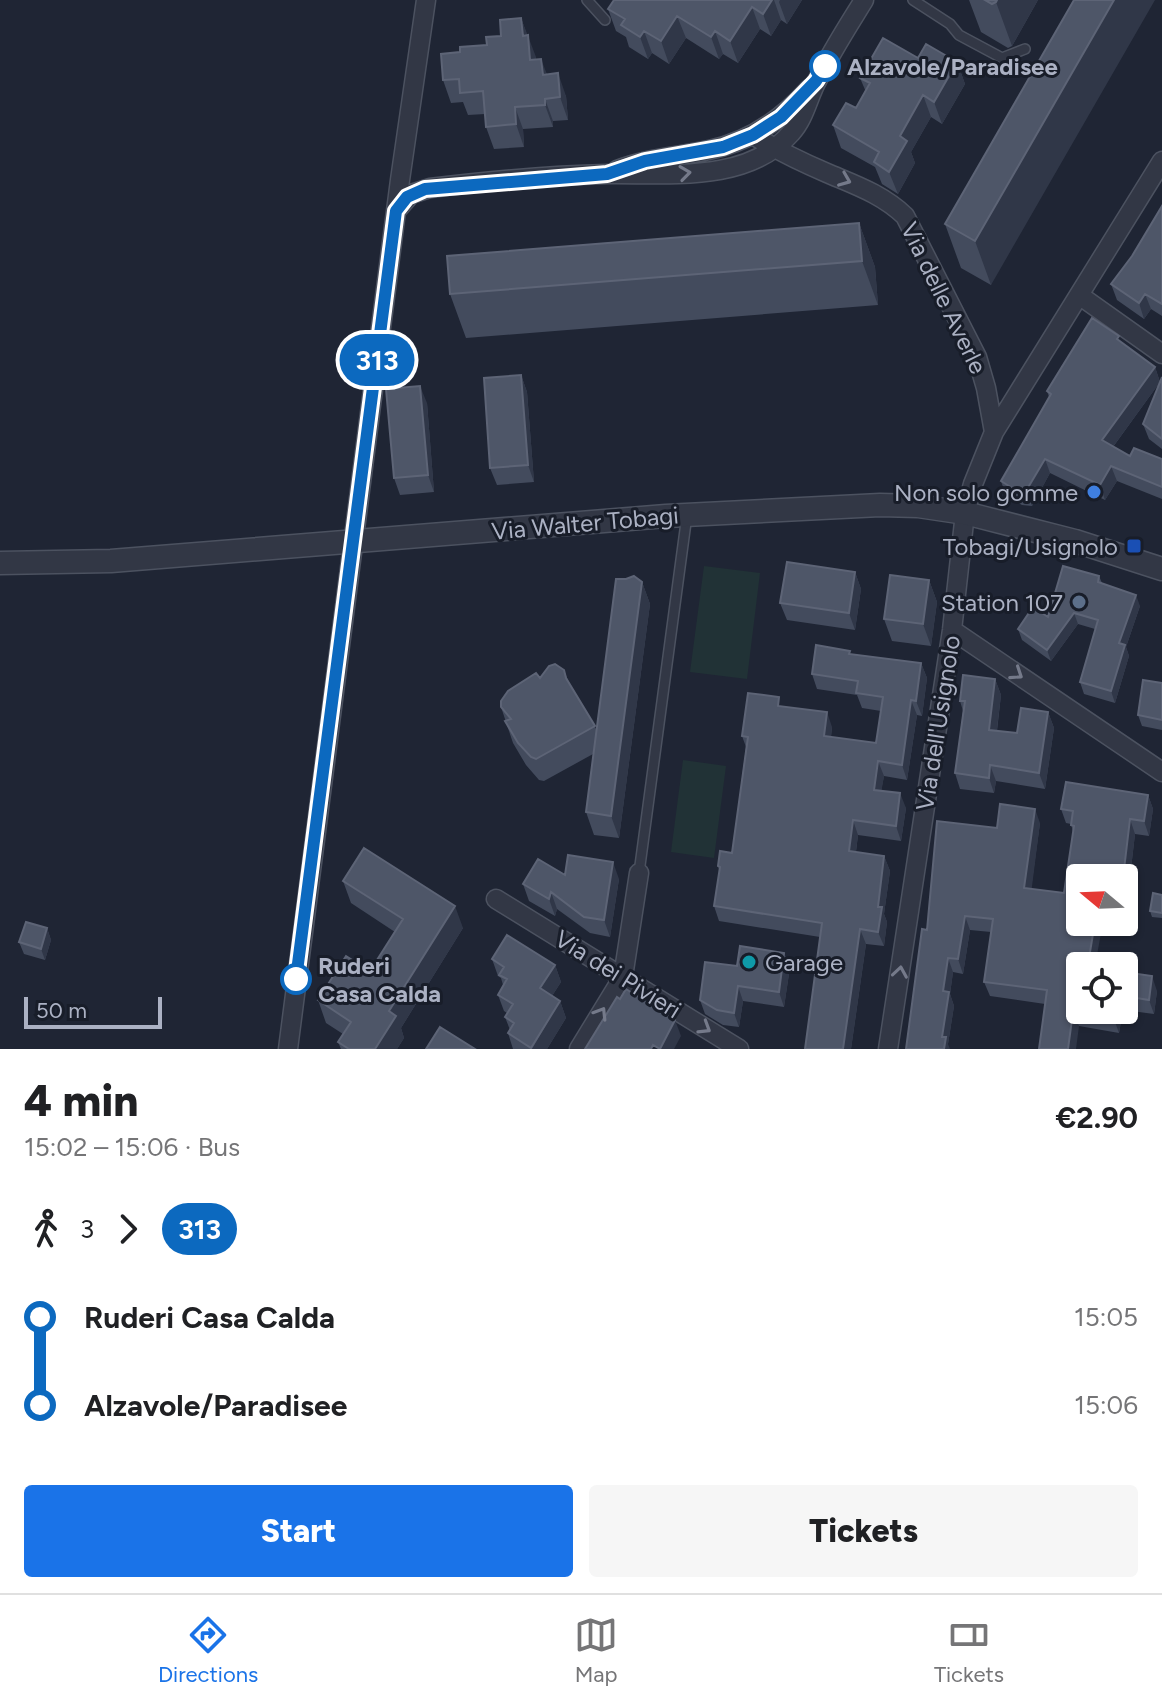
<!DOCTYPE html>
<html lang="en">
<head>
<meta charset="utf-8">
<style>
  body { margin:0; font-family:Figtree,sans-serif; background:#f6f6f6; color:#202124; height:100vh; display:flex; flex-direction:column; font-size:30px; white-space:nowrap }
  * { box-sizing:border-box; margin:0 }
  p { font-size:26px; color:#757577 }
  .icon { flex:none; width:44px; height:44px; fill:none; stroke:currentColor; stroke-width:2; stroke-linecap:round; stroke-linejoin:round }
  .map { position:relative; height:1049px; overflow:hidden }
  .drawer { display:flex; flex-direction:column; background:#fff; flex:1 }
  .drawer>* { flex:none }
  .badge { padding:0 16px; border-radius:26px; font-size:28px; line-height:52px }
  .needle { width:52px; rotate:289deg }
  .tools { position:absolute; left:1066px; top:864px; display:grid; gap:16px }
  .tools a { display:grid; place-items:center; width:72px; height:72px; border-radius:8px; background:#fff; box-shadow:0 2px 6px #0004; font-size:40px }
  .scale { position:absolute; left:24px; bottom:20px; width:138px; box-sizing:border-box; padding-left:8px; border:4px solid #abb1c3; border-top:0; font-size:22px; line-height:28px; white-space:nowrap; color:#abb1c3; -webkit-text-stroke:6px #181d29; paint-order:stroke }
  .map>.badge { position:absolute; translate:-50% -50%; box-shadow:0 0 0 4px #fff }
  .legs { display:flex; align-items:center; gap:12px; height:88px; padding:0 24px; font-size:26px }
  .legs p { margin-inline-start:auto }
  .summary { display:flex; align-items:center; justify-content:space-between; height:136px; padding:0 24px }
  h1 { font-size:44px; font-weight:800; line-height:60px }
  .primary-button { display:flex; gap:16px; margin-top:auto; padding:16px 24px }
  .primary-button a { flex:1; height:92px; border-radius:8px; background:#1a73e8; color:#fff; font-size:32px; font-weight:800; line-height:92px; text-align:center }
  .primary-button a+a { background:#f6f6f6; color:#202124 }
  ul { padding:0 24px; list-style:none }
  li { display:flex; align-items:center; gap:28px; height:88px; font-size:30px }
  li i { display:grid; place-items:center; width:12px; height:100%; margin:0 10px; background:currentColor }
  li i::after { content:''; width:20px; height:20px; margin:-10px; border:6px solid; border-radius:50%; background:#fff }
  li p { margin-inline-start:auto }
  li:first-child i { background:linear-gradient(#0000 50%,currentColor 0) }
  li:last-child i { background:linear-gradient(currentColor 50%,#0000 0) }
  .tab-bar { display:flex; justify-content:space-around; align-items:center; height:112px; border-top:2px solid #e0e0e0; background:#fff; font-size:22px; color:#757577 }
  .tab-bar a { display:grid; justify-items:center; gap:4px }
  .tab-bar .current { color:#1a73e8 }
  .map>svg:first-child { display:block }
  .green { fill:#213236 }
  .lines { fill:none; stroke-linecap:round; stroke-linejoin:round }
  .service-casing { stroke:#4c5260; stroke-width:12 }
  .minor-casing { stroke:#4c5260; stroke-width:21 }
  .tertiary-casing { stroke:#4c5260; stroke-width:25 }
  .service { stroke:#323745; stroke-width:9 }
  .minor { stroke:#323745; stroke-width:18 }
  .tertiary { stroke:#323745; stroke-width:22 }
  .wall { fill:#434b5d }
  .shaded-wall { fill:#303748 }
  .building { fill:#4e5668; stroke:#5d6476; stroke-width:2 }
  .oneway { stroke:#757a8a }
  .line-1-casing { stroke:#fff; stroke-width:18 }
  .line-1 { stroke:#0c69bf; stroke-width:12 }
  .stop-1-dot { fill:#fff; stroke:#0c69bf; stroke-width:4 }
  .shop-dot { fill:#3f7fe0; stroke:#181d29; stroke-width:3 }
  .transit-dot { fill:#1a4fb4; stroke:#181d29; stroke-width:3 }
  .service-dot { fill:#5c6f8a; stroke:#181d29; stroke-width:3 }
  .culture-dot { fill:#0f9aa8; stroke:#181d29; stroke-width:3 }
  .labels { text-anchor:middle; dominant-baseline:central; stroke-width:6; stroke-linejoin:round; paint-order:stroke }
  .stop-label { font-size:24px; font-weight:bold; fill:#abb1c3; stroke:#181d29; text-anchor:start }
  .street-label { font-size:24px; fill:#abb1c3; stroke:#181d29 }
  .poi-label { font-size:24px; fill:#abb1c3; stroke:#181d29; text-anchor:end }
</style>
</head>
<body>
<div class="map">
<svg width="1162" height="1049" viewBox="0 0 1162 1049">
  <rect width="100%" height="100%" fill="#1f2534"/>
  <path class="green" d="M 704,566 L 760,573 L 747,679 L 690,672 Z
    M 683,760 L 726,766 L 714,858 L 671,852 Z"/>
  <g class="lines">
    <g class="service-casing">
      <path id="service" d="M 587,0 L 605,20
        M 913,0 L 950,24 L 959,35 L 1002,58 L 1025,49
        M 639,873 L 687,515"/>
    </g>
    <g class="minor-casing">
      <path id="minor" d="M 753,135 C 776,150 801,162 827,173 C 855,185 882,194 905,216 L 977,357 L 986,388 L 994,432
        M 617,170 C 647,158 678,157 709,150 C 749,142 782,119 809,89
        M 396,211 L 411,194 L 430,188 C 488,181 548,175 607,174 C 666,173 747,184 791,133 C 805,118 808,97 818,79 C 831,52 848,26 864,0
        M 1079,295 L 1162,354
        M 952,630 L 1162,772
        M 496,899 L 739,1049
        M 288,1049 L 400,180 L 426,0
        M 579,1049 L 623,977 L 639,873
        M 888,1049 L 952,630 L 965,513 L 973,484 L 994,432 L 1162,161"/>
    </g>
    <g class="tertiary-casing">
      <path id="tertiary" d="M 0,563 L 111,561 L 666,516 L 880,505 L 918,506 L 965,513 L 1075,541 L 1162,569"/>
    </g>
    <use href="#service" class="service"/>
    <use href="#minor" class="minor"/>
    <use href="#tertiary" class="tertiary"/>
  </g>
  <path class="wall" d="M 614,0 L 802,0 L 787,24 L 781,20 L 771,36 L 760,29 L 738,63 L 723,54 L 719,59 L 686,38 L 669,64 L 652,53 L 648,59 L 629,47 L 626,37 L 616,31 L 608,9 Z
    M 969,0 L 1038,0 L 1012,46 L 1008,48 L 981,32 Z
    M 1074,0 L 991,285 L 961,268 L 945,224 Z
    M 521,18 L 536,60 L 547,74 L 566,96 L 568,120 L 553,121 L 553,127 L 523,129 L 524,147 L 494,149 L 486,127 L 485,114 L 468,115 L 463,102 L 451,103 L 443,80 L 460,52 L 487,45 L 501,36 Z
    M 918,58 L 957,62 L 965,84 L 942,124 L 931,117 L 911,152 L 915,163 L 898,194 L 882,184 L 875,167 L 841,148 L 833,125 L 856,108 L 866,92 L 860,78 Z
    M 1162,206 L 1162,316 L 1151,309 L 1144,319 L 1117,300 L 1111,284 L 1132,256 Z
    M 859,223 L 875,267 L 878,305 L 466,338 L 450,294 Z
    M 1121,343 L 1155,367 L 1160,382 L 1113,447 L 1130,456 L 1162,459 L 1162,499 L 1117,481 L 1105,500 L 1050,473 L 1032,506 L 1022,505 L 1006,496 L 1001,481 L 1049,397 L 1047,391 Z
    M 521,375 L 527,392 L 534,482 L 497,485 L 490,468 Z
    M 1162,377 L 1162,449 L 1149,439 L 1143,424 Z
    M 427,403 L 434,492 L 400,495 L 394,478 Z
    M 855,572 L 861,589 L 855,630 L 787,620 L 780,603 Z
    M 1099,576 L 1102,583 L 1140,606 L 1126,647 L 1129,656 L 1115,703 L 1084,694 L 1080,682 L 1095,629 L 1078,624 L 1051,661 L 1022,640 L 1018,629 L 1048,617 Z
    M 929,580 L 937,602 L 931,646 L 892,641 L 884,619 Z
    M 642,582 L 650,604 L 619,838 L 594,835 L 586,812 L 593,754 L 544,781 L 539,780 L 526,765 L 513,743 L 501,707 L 540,678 L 564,670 L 569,683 L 596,729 Z
    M 851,654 L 921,663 L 927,678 L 922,716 L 917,715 L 907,780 L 884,776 L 881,791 L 906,808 L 901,841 L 858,835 L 856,852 L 884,856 L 890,871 L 884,914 L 887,922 L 884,946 L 866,944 L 851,1049 L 805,1049 L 820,937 L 719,921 L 714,906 L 720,872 L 718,866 L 732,853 L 746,747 L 742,736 L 782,706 L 832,727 L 831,737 L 876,743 L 881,711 L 862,708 L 857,695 L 817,689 L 812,674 Z
    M 995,679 L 1001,695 L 997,731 L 1017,733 L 1048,712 L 1054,728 L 1045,789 L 996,781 L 994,793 L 960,789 L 955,773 L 963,711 L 960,701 Z
    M 1162,683 L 1162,730 L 1142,726 L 1138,715 Z
    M 1148,795 L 1153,809 L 1149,836 L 1135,834 L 1127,903 L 1124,902 L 1124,878 L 1080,878 L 1080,1010 L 1123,1010 L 1119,1033 L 1079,1026 L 1045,1004 L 990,996 L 984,982 L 991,932 L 970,930 L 963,974 L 953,972 L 950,994 L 954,1006 L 948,1044 L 906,1049 L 927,930 L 997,828 L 1040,823 L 1031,889 L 1064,893 L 1073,832 L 1071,824 L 1066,823 L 1061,809 Z
    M 565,875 L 619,879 L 610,937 L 590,933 L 557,909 L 555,916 L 529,901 L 523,884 Z
    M 343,881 L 463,928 L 401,1028 L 404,1038 L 397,1049 L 341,1049 L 338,1042 L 343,1034 L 326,1023 L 318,1000 L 370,971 L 395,932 L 351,903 Z
    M 1162,895 L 1162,918 L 1152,917 L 1150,911 Z
    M 47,928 L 51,940 L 45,960 L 24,954 L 19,942 Z
    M 784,953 L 790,967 L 784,1007 L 743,1001 L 739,1027 L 723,1025 L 705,1014 L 700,1000 L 737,966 Z
    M 492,959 L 555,965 L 561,982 L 552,996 L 560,1001 L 566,1018 L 547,1049 L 513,1049 L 508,1033 L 510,1030 L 505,1017 L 507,1013 L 504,1011 L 498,995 L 503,985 L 501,978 L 498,976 Z
    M 1124,972 L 1157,991 L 1154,1014 L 1124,1010 Z"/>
  <path class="shaded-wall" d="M 772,0 L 774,0 L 781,20 L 771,36 L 763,14 Z
    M 780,0 L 802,0 L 787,24 L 779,2 Z
    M 997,0 L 1038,0 L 1012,46 L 996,2 Z
    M 1114,0 L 1155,0 L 991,285 L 975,241 Z
    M 752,7 L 760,29 L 738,63 L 730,41 Z
    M 677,16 L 686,38 L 669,64 L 661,41 Z
    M 521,18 L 536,57 L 538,82 L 523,36 Z
    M 644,31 L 652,53 L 648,59 L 640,37 Z
    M 715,31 L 723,54 L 719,59 L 711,37 Z
    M 541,59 L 550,82 L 543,75 Z
    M 957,62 L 965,84 L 942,124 L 934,102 Z
    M 558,73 L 566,96 L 568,120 L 560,97 Z
    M 923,95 L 931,117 L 911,152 L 915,163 L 898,194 L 889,172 L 900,136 Z
    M 545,99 L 553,121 L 553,127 L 545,105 Z
    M 515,107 L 523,129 L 524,147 L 516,124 Z
    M 859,223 L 875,267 L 878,305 L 862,261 Z
    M 1145,294 L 1151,309 L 1144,319 L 1139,303 Z
    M 1155,367 L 1160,382 L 1107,455 L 1102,440 Z
    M 521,375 L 527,392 L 534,482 L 528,465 Z
    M 420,386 L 427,403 L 434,492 L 428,475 Z
    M 1045,459 L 1050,473 L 1032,506 L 1026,491 Z
    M 1111,466 L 1117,481 L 1105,500 L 1100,485 Z
    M 855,572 L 861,589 L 855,630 L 849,613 Z
    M 929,580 L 937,602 L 931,646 L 923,624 Z
    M 642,582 L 650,604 L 619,838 L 611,816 Z
    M 1136,595 L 1140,606 L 1126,647 L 1129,656 L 1115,703 L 1111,691 L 1119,643 Z
    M 1074,613 L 1078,624 L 1051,661 L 1047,650 Z
    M 921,663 L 927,678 L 922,716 L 916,701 Z
    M 995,679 L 1001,695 L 995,745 L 989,730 Z
    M 911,700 L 917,715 L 907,780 L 902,765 Z
    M 827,712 L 832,727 L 829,751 L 824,736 Z
    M 1048,712 L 1054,728 L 1045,789 L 1039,773 Z
    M 878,761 L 884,776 L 879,805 L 874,790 Z
    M 990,765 L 996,781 L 994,793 L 989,778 Z
    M 900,793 L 906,808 L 901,841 L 896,826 Z
    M 1148,795 L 1153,809 L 1149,836 L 1144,821 Z
    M 1035,809 L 1040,823 L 1030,902 L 1024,888 Z
    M 1130,819 L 1135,834 L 1127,903 L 1124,896 L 1124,878 L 1123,878 Z
    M 853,820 L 858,835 L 854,866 L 849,851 Z
    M 884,856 L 890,871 L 884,914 L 887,922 L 884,946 L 878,932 L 878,907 Z
    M 613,862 L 619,879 L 610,937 L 604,920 Z
    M 551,892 L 557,909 L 555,916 L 549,899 Z
    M 455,906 L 463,928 L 401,1028 L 404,1038 L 397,1049 L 375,1049 L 389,1011 Z
    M 965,916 L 970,930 L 963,974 L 958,959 Z
    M 1095,922 L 1103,922 L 1095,966 L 1089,958 Z
    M 47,928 L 51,940 L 45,960 L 41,949 Z
    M 860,929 L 866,944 L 851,1049 L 843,1049 Z
    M 784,953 L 790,967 L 784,1007 L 779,992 Z
    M 948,958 L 953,972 L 950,994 L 954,1006 L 948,1044 L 950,1049 L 944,1049 L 942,1037 L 943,991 Z
    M 555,965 L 561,982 L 546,1005 L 540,988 Z
    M 1152,976 L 1157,991 L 1154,1014 L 1149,1000 Z
    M 738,986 L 743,1001 L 739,1027 L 734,1013 Z
    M 560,1001 L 566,1018 L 547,1049 L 532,1049 Z
    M 1116,1010 L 1123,1010 L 1119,1033 L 1114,1019 Z
    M 1073,1012 L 1079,1026 L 1076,1049 L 1068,1049 Z
    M 675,1020 L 681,1036 L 674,1049 L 660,1049 Z"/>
  <path class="building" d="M 614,0 L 772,0 L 763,14 L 752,7 L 730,41 L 715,31 L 711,37 L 677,16 L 661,41 L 644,31 L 640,37 L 621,25 L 625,19 L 608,9 Z
    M 985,0 L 997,0 L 996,2 L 992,4 Z
    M 1074,0 L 1114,0 L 975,241 L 945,224 Z
    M 521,18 L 523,36 L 528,35 L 530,60 L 541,59 L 543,75 L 558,73 L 560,97 L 545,99 L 545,105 L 515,107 L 516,124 L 486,127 L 483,91 L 460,93 L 459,79 L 443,80 L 441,54 L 460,52 L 460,47 L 487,45 L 486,37 L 501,36 L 500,20 Z
    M 883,38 L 918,58 L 926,44 L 957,62 L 934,102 L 923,95 L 900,136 L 907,141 L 889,172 L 874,162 L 879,152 L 833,125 L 846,103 L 856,108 L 870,83 L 860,78 Z
    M 1162,206 L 1162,304 L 1145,294 L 1139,303 L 1111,284 L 1132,256 Z
    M 859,223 L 862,261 L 450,294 L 447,256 Z
    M 1092,318 L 1119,336 L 1117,339 L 1155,367 L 1102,440 L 1130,456 L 1134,448 L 1162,459 L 1162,487 L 1111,466 L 1100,485 L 1045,459 L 1026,491 L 1017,491 L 1001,481 L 1051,394 L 1047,391 Z
    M 521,375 L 528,465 L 490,468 L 484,378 Z
    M 1162,377 L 1162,439 L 1143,424 Z
    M 420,386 L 428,475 L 394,478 L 386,389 Z
    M 787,562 L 855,572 L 849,613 L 780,603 Z
    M 1063,566 L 1099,576 L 1098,582 L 1136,595 L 1119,643 L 1125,645 L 1111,691 L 1080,682 L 1098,620 L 1074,613 L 1047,650 L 1018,629 L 1033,607 L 1048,617 Z
    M 890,575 L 929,580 L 923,624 L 884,619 Z
    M 634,576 L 642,582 L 611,816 L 586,812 L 616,579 L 626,579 Z
    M 816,645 L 850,651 L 849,654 L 921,663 L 916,701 L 911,700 L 902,765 L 878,761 L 874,790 L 900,793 L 896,826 L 853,820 L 849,851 L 884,856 L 878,907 L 882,907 L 878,932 L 860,929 L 843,1049 L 805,1049 L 822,923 L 714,906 L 720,867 L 718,866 L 720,851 L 732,853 L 748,737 L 742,736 L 748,693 L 779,697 L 778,706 L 827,712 L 824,736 L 876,743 L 883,697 L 856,693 L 858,681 L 812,674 Z
    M 555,664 L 564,670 L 566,678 L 595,726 L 536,759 L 531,757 L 518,743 L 505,721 L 511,719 L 501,707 L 501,701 L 508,691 L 536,673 L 540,678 L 549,666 Z
    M 963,675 L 995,679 L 989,730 L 1017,733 L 1021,708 L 1048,712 L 1039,773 L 990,765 L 989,778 L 955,773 L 965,701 L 960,701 Z
    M 1143,680 L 1162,683 L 1162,720 L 1138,715 Z
    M 1066,782 L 1148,795 L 1144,821 L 1130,819 L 1123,878 L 1080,878 L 1080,922 L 1095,922 L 1089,958 L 1099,960 L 1098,966 L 1080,966 L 1080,1010 L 1116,1010 L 1114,1019 L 1073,1012 L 1068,1049 L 1039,1049 L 1047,990 L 984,982 L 993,919 L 965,916 L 958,959 L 948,958 L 943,991 L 949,992 L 942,1037 L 946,1037 L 944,1049 L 906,1049 L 922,929 L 927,930 L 937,821 L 997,828 L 1000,804 L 1035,809 L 1024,888 L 1064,893 L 1074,826 L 1071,825 L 1073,811 L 1061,809 Z
    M 364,848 L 455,906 L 389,1011 L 396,1016 L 375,1049 L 349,1049 L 338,1042 L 351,1022 L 318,1000 L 346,956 L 370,971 L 403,919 L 343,881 Z
    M 568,855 L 613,862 L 604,920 L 584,917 L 551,892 L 549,899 L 523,884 L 538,859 L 565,875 Z
    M 1153,893 L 1162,895 L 1162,913 L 1150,911 Z
    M 26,922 L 47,928 L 41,949 L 19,942 Z
    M 507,935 L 555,965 L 540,988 L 560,1001 L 531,1048 L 508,1033 L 514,1023 L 505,1017 L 513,1004 L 498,995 L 507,979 L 499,975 L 504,967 L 492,959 Z
    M 740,946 L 784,953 L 779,992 L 738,986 L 734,1013 L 717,1010 L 700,1000 L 705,962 L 737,966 Z
    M 1124,972 L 1152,976 L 1149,1000 L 1124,996 Z
    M 626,989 L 675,1020 L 660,1049 L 653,1045 L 651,1049 L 585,1049 L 617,997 L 620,999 Z
    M 440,1027 L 475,1049 L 426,1049 Z"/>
  <defs><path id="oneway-chevron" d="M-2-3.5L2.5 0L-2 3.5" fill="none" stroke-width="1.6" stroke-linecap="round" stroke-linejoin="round" transform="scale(2)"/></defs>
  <g class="oneway">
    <use href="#oneway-chevron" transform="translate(685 173) rotate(-8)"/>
    <use href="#oneway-chevron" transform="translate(845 180) rotate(22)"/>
    <use href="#oneway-chevron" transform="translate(1017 674) rotate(34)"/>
    <use href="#oneway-chevron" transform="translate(900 972) rotate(-81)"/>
    <use href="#oneway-chevron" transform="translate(601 1013) rotate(-58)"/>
    <use href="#oneway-chevron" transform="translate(705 1028) rotate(32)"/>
  </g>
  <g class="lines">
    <g class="line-1-casing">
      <path id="line-1" d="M 296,979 L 396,211 L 407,197 L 425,189 L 607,174 L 645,161 L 723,147 L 753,135 L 781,117 L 816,81 L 825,66"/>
    </g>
    <use href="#line-1" class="line-1"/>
  </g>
  <g class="stop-1-dot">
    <circle cx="825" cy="66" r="14"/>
    <circle cx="296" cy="979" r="14"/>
  </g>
  <circle class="shop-dot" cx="1094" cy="492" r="8"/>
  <rect class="transit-dot" x="1126" y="538" width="16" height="16" rx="4"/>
  <circle class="service-dot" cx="1079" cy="602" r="8"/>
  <circle class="culture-dot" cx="749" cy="962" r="8"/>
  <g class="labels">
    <g class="stop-label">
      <text x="847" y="66">Alzavole/Paradisee</text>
      <text x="318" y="965">Ruderi<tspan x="318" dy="28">Casa Calda</tspan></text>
    </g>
    <g class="street-label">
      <text transform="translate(944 298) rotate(64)">Via delle Averle</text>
      <text transform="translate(585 523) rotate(-5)">Via Walter Tobagi</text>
      <text transform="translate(938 723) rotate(-81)">Via dell'Usignolo</text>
      <text transform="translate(618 974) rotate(32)">Via dei Pivieri</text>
    </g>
    <g class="poi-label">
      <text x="1078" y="492">Non solo gomme</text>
      <text x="1118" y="546">Tobagi/Usignolo</text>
      <text x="1063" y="602">Station 107</text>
      <text x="765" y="962" text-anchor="start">Garage</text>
    </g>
  </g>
</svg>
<div class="tools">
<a><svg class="needle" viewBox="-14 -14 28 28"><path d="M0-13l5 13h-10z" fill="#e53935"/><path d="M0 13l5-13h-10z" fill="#757577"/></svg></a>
<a><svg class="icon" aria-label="locate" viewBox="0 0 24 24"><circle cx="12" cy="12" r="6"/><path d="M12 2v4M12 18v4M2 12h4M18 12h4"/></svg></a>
</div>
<div class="scale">50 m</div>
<b class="badge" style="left:377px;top:360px;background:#0c69bf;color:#fff">313</b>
</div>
<section class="drawer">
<div class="summary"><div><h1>4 min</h1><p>15:02 – 15:06 · Bus</p></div><b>€2.90</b></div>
<div class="legs"><svg class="icon" aria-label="walk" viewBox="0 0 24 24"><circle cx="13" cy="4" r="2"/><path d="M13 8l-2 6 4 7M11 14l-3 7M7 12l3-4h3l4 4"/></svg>3<svg class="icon" aria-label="forward" viewBox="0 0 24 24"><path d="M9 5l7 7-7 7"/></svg><b class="badge" style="background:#0c69bf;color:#fff">313</b></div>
<ul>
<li><i style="color:#0c69bf"></i><b>Ruderi Casa Calda</b><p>15:05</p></li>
<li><i style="color:#0c69bf"></i><b>Alzavole/Paradisee</b><p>15:06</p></li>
</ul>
<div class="primary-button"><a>Start</a><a>Tickets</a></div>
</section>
<nav class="tab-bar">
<a class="current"><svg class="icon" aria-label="directions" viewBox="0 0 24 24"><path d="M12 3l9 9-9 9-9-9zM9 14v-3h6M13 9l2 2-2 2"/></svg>Directions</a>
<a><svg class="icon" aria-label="map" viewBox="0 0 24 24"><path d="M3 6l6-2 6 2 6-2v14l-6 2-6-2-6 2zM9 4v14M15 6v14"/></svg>Map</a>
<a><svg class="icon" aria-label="tickets" viewBox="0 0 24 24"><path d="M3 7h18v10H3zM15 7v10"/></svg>Tickets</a>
</nav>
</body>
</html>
